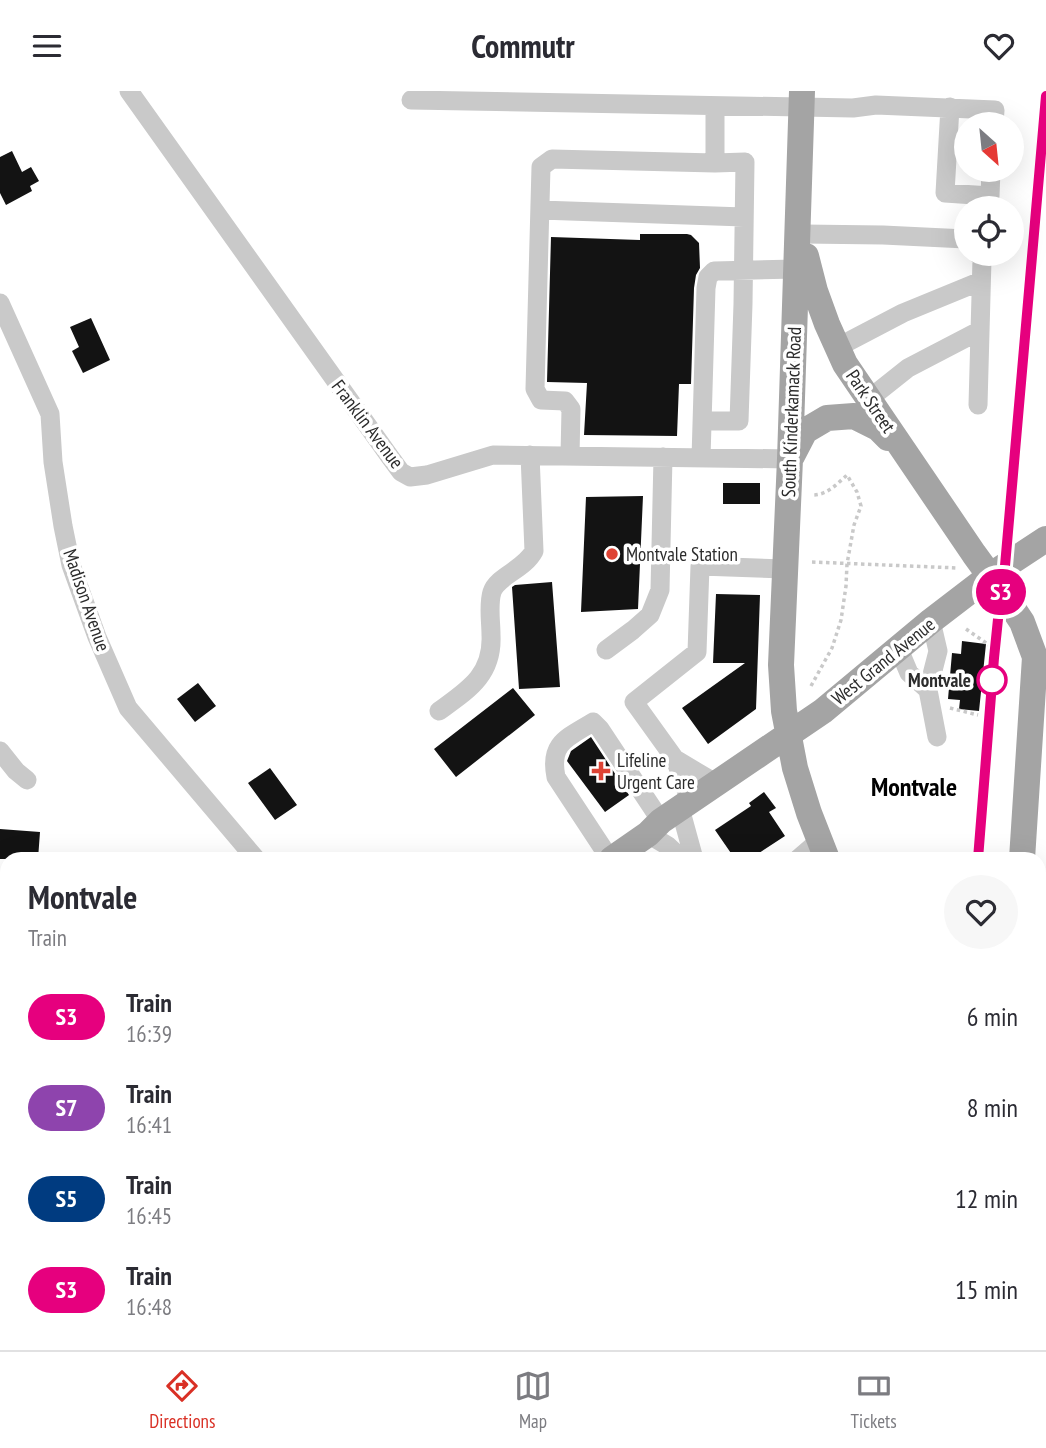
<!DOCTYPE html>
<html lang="en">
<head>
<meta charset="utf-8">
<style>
  body { margin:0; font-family:"PT Sans Narrow",sans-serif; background:#f7f7f7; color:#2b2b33; height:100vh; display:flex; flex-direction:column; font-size:26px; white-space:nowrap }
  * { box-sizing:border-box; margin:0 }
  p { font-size:23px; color:#7c7c81 }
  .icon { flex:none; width:38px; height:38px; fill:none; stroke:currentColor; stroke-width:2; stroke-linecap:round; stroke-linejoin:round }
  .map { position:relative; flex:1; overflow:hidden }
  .drawer { position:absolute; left:0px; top:761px; width:1046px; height:499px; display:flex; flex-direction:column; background:#fff; border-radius:21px 21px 0 0; box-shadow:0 7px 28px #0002 }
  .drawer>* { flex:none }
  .badge { padding:0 14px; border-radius:23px; font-size:24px; line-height:46px }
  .needle { width:46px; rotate:153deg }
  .tools { position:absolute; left:954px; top:21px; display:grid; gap:14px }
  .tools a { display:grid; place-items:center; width:70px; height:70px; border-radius:50%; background:#fff; box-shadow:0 7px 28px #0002; font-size:35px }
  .map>.badge { position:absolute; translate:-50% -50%; box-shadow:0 0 0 4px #fff }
  .round { display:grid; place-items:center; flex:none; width:74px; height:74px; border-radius:37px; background:#f7f7f7 }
  .overview { display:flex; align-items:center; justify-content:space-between; height:119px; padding:0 28px }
  h1 { font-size:33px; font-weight:800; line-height:52px }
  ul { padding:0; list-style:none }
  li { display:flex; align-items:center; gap:21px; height:91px; padding:0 28px }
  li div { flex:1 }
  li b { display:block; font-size:26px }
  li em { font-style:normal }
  li .badge { min-width:77px; font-weight:700; text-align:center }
  header { display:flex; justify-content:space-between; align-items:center; height:91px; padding:0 28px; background:#fff; font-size:32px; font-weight:800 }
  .tab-bar { display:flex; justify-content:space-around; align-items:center; height:98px; border-top:2px solid #e1e1e2; background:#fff; font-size:19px; color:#7c7c81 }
  .tab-bar a { display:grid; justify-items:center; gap:4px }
  .tab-bar .current { color:#d93025 }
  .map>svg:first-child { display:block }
  .building { fill:#131313 }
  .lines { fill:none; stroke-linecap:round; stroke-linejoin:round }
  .path { stroke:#c9c9c9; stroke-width:3.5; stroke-dasharray:3.5 3.5; stroke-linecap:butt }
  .minor { stroke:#c9c9c9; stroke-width:19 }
  .major { stroke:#a4a4a4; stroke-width:26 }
  .rail-casing { stroke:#818181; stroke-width:8 }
  .rail { stroke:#fff; stroke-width:5; stroke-dasharray:16; stroke-linecap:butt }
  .line-casing { stroke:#fff; stroke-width:16 }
  .line { stroke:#e6007e; stroke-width:10 }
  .poi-dot { fill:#de4334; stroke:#fff; stroke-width:2.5 }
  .stop-dot { fill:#fff; stroke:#e6007e; stroke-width:3.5 }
  .labels { text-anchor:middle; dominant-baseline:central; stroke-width:7; stroke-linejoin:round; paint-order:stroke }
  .street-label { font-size:19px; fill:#2c2c2c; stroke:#fff }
  .poi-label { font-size:19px; fill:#2c2c2c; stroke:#fff; text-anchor:start }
  .stop-label { font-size:19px; font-weight:bold; fill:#2c2c2c; stroke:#fff; text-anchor:end }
  .district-label { font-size:26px; font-weight:bold; fill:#000; stroke:#fff }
</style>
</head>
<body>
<header><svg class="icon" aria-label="menu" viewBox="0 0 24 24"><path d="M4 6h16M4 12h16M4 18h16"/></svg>Commutr<svg class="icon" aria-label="heart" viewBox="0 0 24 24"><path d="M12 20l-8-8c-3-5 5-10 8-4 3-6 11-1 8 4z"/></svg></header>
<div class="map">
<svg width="1046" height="1259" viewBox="0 0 1046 1259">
  <rect width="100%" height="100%" fill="#fff"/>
  <path class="building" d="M 12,60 L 22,81 L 31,76 L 39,90 L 30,95 L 32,100 L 6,114 L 0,102 L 0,66 Z
    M 640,143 L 687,143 L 691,144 L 699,152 L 700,177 L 696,184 L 694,197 L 691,293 L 679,293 L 677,345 L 584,344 L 587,292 L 547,291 L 551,146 L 640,149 Z
    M 91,227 L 110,269 L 83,282 L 72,260 L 79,256 L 70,236 Z
    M 723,392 L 760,392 L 760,413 L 723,413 Z
    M 643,405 L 638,518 L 581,521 L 586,406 Z
    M 552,491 L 560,596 L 519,598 L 512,496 L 515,494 Z
    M 716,503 L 760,504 L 756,618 L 708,653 L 682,617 L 745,572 L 713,572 Z
    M 962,550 L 986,553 L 979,620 L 959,618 L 960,609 L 948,608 L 952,562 L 961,563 Z
    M 198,592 L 216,615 L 195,631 L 177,608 Z
    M 513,597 L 535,624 L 456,686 L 434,658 Z
    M 591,646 L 629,704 L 605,721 L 567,670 L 571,660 Z
    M 270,677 L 297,714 L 275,729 L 248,692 Z
    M 764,701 L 776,717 L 769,721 L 785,745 L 750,768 L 735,768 L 715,739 L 751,715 L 749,712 Z
    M 0,738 L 40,741 L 38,768 L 0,768 Z"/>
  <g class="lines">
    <path class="path" d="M 812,471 L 958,477
      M 966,538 L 989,554 L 989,571
      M 811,595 L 832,557 L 841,529 L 846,495 L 847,473 L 854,434 L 861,415 L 857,401 L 847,384 C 837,393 827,404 813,404
      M 950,617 L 978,624"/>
    <path class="minor" d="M 129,0 L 390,366 L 401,381 L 410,386 L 427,384 L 493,364 L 790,368
      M 411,9 L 853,17 L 876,14 L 995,19 L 994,33
      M 950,16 L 945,102 L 990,105 L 991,79
      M 540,119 L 744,126
      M 803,143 L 883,144 L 966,148
      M 978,163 L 982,168 L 978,314
      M 0,212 L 50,323 L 53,371 L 63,435 L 71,474 L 97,546 L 128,617 L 256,768
      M 838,256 L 903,222 L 981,190
      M 869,308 L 908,277 L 979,240
      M 703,330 L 739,330 L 743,213 L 745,71 L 715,72 L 715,15
      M 570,365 L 571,318 L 565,310 L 541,309 L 535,298 L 541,76 L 552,68 L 715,72
      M 701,367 L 706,197 L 708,186 L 714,180 L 796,178
      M 931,530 L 938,560 L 928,599 L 937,646
      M 898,556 L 909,582 L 928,599
      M 606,559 L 633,539 L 650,524 L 660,499 L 663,366
      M 439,620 C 468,599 493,584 491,544 C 491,530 488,514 492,501 C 497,485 524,479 534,460 L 530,364
      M 0,660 L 16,680 L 27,689
      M 675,668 L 717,693
      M 690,710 L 675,668 L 634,611 L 697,561 L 700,475 L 785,478
      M 680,717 L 694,768
      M 648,743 L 668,755 L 682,768
      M 610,768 L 556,686 C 549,652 567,647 593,631 L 600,638 L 661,730
      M 798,768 L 820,749
      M 1040,800 L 1046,800
      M 0,1006 L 7,1015
      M 0,1217 L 7,1228
      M 22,1253 L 25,1259
      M 325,1253 L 329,1259
      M 586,1253 L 590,1259
      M 851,1253 L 856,1259"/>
    <path class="major" d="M 802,0 L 790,368 L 781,574 L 784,620 L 795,677 L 809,722 L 827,768
      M 806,165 L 815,200 L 827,233 L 845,273 L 974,463 L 1006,507 L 1022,531 L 1035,566 L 1022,768
      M 792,365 L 805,340 L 827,327 L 854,325 L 878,337 L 888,347
      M 612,768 L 648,743 L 661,730 L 823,620 L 931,530 L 991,484 L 1046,448
      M 1040,1095 L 1046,1105
      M 0,1195 L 7,1190"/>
    <g class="rail-casing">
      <path id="rail" d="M 978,768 L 992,588 L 1001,499 L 1005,475 L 1046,5
        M 938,1259 L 939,1253"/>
    </g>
    <use href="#rail" class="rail"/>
  </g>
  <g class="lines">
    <g class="line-casing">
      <path id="line" d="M 978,768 L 994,567 L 1001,499 L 1005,475 L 1046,5"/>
    </g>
    <use href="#line" class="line"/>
  </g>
  <g class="poi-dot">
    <circle cx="612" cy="463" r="7"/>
    <path d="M597.5 669.5h7v7h7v7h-7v7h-7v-7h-7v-7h7z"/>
  </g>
  <circle class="stop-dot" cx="992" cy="589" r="14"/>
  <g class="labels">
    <g class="street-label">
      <text transform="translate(871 310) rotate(56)">Park Street</text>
      <text transform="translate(791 321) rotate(-88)">South Kinderkamack Road</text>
      <text transform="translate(368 333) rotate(53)">Franklin Avenue</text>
      <text transform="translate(87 509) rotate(71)">Madison Avenue</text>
      <text transform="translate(883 570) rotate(-39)">West Grand Avenue</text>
    </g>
    <g class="poi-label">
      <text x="626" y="463">Montvale Station</text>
      <text x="617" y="669">Lifeline<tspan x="617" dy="22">Urgent Care</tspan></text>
    </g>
    <g class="stop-label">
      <text x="971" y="589">Montvale</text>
    </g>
    <g class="district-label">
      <text x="914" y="695">Montvale</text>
    </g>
  </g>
</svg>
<div class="tools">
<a><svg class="needle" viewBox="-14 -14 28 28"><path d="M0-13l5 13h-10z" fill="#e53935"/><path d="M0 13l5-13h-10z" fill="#7c7c81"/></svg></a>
<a><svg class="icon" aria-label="locate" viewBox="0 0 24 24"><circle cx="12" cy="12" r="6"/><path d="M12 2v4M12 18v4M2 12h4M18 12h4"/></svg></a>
</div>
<b class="badge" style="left:1001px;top:501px;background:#e6007e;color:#fff">S3</b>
<section class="drawer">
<div class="overview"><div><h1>Montvale</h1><p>Train</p></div><a class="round"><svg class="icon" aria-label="heart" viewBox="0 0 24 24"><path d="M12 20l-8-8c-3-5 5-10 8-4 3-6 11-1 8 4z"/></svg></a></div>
<ul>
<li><span class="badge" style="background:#e6007e;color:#fff">S3</span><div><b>Train</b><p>16:39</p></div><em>6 min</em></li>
<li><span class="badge" style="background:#8e44ad;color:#fff">S7</span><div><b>Train</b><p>16:41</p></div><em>8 min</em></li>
<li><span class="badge" style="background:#003b80;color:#fff">S5</span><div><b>Train</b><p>16:45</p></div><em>12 min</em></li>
<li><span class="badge" style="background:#e6007e;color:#fff">S3</span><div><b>Train</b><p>16:48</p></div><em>15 min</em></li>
</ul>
</section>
</div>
<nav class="tab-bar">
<a class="current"><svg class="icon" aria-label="directions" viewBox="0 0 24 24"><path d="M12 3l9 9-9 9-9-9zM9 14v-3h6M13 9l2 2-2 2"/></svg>Directions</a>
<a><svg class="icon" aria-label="map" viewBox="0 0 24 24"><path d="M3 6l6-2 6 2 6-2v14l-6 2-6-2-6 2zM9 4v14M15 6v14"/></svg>Map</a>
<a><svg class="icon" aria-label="tickets" viewBox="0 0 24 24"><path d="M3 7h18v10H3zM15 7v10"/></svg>Tickets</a>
</nav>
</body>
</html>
